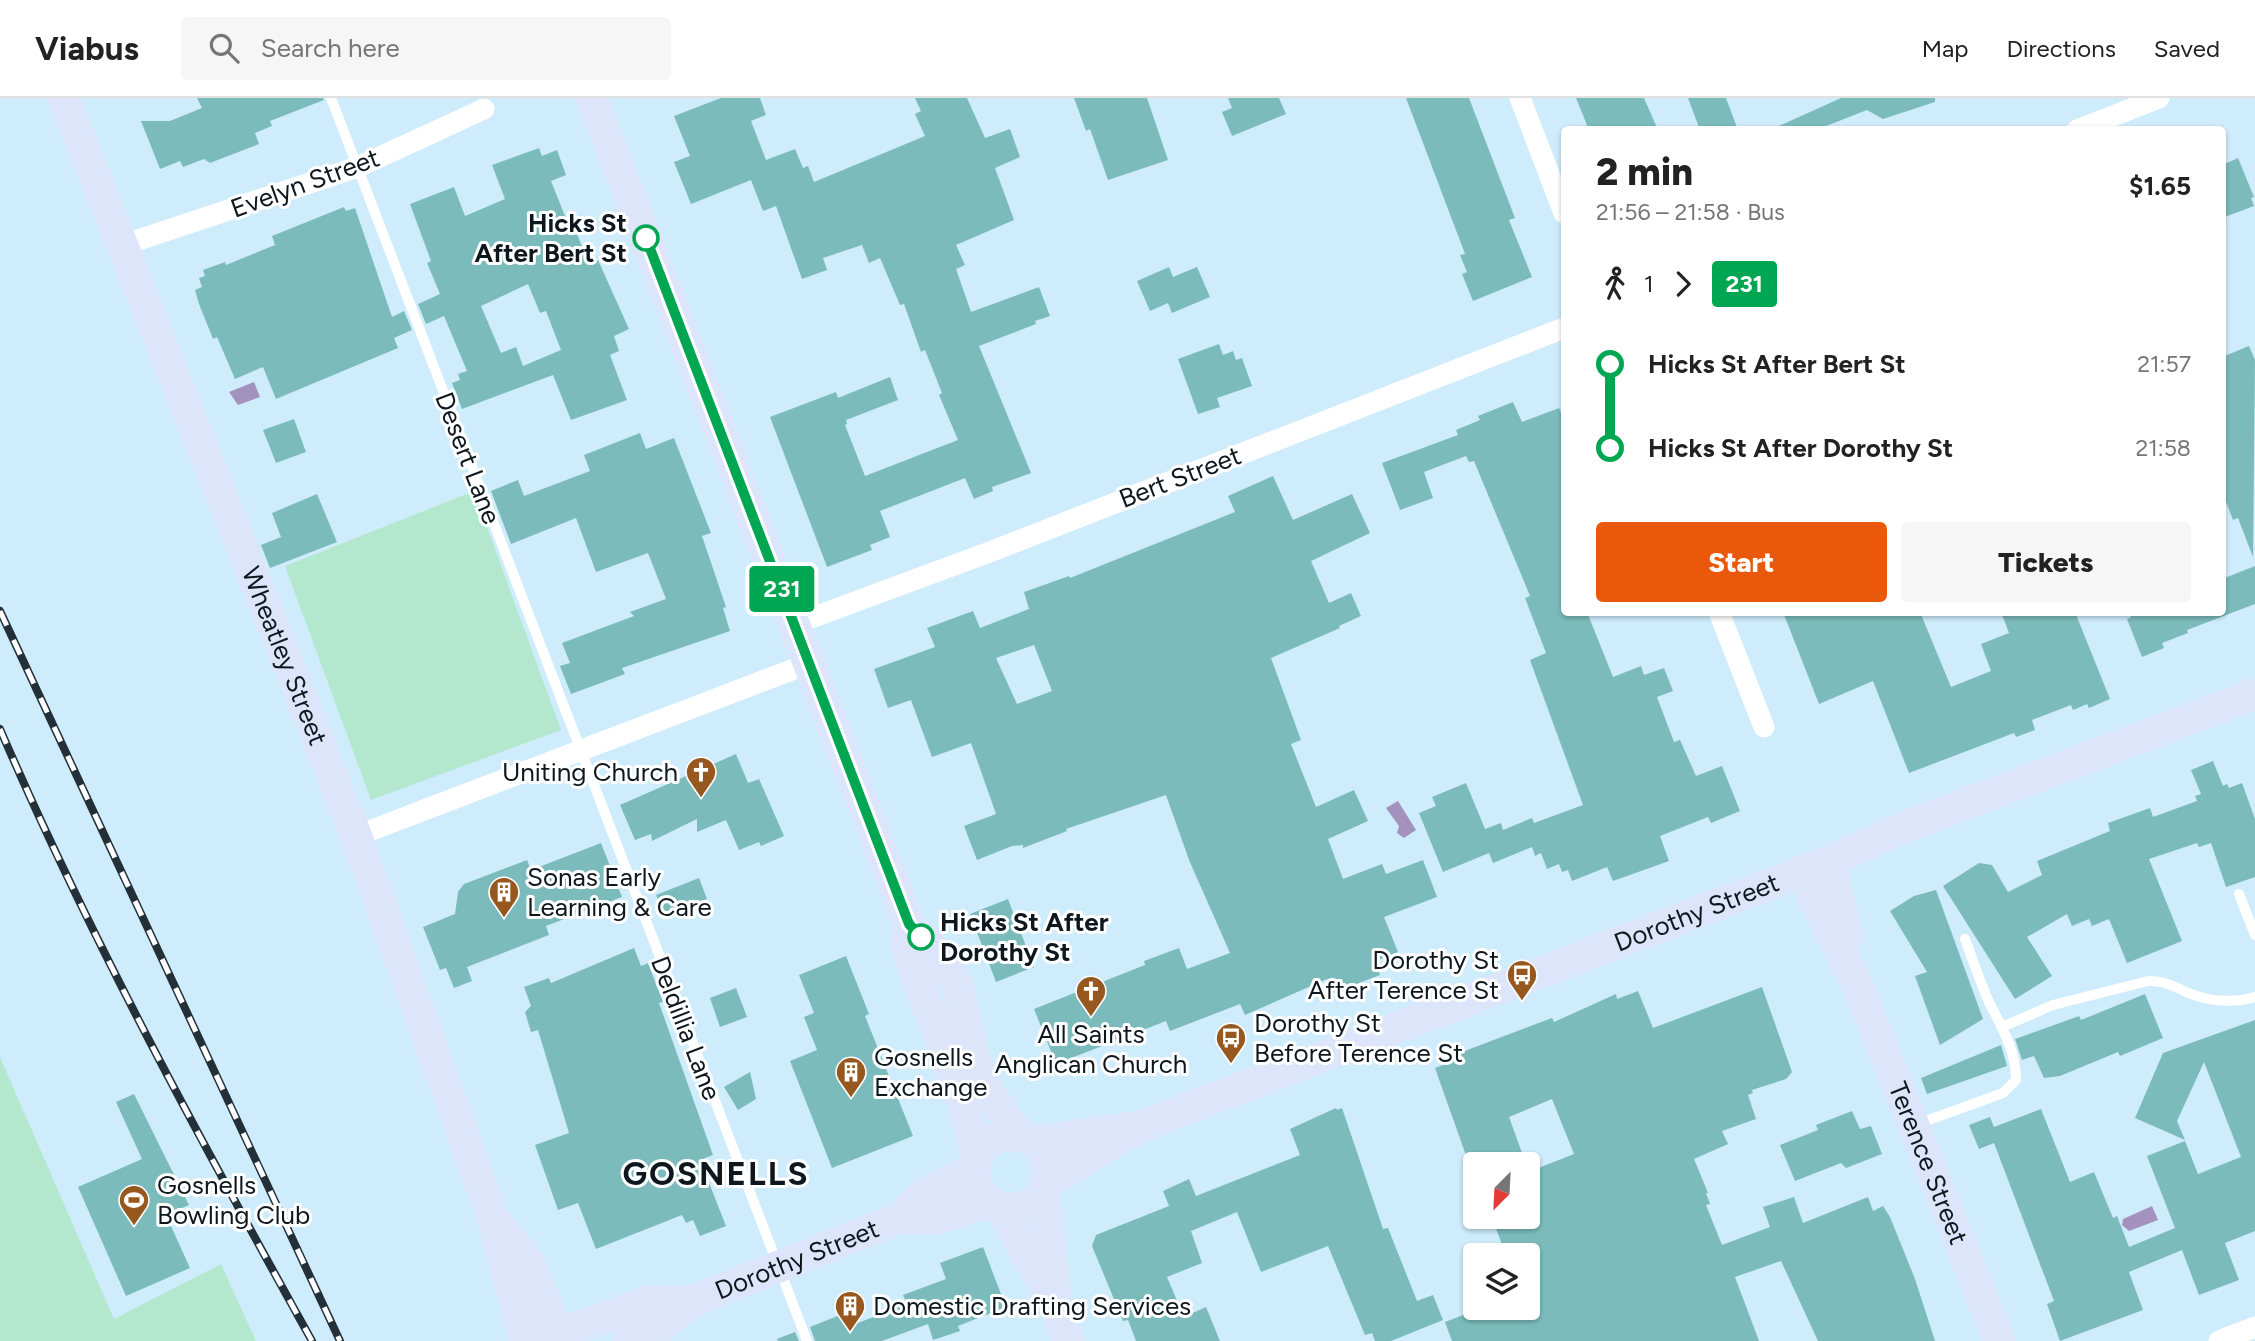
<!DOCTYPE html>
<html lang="en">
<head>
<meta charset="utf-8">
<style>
  body { margin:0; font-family:Figtree,sans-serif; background:#f6f6f6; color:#222; height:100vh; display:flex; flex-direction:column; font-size:26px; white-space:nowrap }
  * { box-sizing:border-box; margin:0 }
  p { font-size:23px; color:#767676 }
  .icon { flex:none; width:38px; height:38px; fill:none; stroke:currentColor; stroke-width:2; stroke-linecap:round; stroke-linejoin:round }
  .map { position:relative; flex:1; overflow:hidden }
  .side { position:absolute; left:1561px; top:28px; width:665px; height:490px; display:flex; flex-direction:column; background:#fff; border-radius:7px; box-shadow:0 2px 5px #0004 }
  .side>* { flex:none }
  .badge { padding:0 14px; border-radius:5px; font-size:24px; line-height:46px }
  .needle { width:46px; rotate:204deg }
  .fabs { position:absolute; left:1463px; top:1054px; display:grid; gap:14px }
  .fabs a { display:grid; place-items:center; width:77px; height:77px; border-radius:7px; background:#fff; box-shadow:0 2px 5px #0004; font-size:35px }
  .map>.badge { position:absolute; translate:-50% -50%; box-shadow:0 0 0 4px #fff }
  .legs { display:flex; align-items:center; gap:10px; height:77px; padding:0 35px; font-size:23px }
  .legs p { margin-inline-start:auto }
  .summary { display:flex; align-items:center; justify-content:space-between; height:119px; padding:0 35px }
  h1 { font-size:38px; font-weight:800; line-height:52px }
  .action { display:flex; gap:14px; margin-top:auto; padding:14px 35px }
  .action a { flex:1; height:80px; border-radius:7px; background:#ea580c; color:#fff; font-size:28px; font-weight:800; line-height:80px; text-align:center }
  .action a+a { background:#f6f6f6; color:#222 }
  ul { padding:0 35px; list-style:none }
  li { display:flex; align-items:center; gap:24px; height:84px; font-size:26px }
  li i { display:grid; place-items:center; width:10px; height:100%; margin:0 9px; background:currentColor }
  li i::after { content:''; width:18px; height:18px; margin:-9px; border:5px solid; border-radius:50%; background:#fff }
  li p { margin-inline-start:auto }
  li:first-child i { background:linear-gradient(#0000 50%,currentColor 0) }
  li:last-child i { background:linear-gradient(currentColor 50%,#0000 0) }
  header { display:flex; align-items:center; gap:42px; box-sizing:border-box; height:98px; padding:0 35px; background:#fff; border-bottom:2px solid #e0e0e0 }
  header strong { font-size:33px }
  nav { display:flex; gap:38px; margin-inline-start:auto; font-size:24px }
  .search { width:490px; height:63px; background:#f6f6f6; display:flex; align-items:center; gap:18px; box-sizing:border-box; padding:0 24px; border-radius:7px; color:#767676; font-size:26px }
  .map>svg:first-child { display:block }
  .green { fill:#b4e8ce }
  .water { fill:#a292bd }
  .building { fill:#7cbbbc; fill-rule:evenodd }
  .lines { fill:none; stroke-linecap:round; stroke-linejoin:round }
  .lane { stroke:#fff; stroke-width:10 }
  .street { stroke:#fff; stroke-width:21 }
  .secondary { stroke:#dce5fa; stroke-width:32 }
  .rail-casing { stroke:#243038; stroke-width:8 }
  .rail { stroke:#fff; stroke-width:5; stroke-dasharray:16; stroke-linecap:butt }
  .line-1-casing { stroke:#fff; stroke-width:16 }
  .line-1 { stroke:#00a651; stroke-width:10 }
  .stop-1-dot { fill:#fff; stroke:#00a651; stroke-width:3.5 }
  .labels { text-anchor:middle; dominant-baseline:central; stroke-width:6; stroke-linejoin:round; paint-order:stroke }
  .street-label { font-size:26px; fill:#0d171d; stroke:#fff }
  .stop-label { font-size:26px; font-weight:bold; fill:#0d171d; stroke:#fff; text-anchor:end }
  .poi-label { font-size:26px; fill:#0d171d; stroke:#fff; text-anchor:start }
  .district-label { font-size:33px; font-weight:bold; letter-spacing:2px; fill:#0d171d; stroke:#fff }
</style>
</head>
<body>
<header>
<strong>Viabus</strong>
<div class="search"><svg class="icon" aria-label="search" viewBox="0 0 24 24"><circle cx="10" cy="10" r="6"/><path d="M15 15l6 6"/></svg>Search here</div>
<nav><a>Map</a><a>Directions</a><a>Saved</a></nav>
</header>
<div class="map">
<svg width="2255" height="1243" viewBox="0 0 2255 1243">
  <rect width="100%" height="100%" fill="#cfecfd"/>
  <path class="green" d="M 474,393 L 561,632 L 371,702 L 285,468 Z
    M 0,959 L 114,1221 L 221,1166 L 256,1243 L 0,1243 Z"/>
  <path class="water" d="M 254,284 L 260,299 L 238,307 L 229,294 Z
    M 1398,703 L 1416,732 L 1404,740 L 1397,735 L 1399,728 L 1386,710 Z
    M 2152,1108 L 2158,1122 L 2129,1133 L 2122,1127 L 2123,1121 Z"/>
  <path class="building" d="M 197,0 L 323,0 L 324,2 L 270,23 L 272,28 L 255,35 L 259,46 L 210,65 L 204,61 L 183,69 L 180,63 L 160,71 L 141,23 L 170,23 L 202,10 Z
    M 721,0 L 760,0 L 766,17 L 751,23 L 766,62 L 795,51 L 803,70 L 808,68 L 814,84 L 925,38 L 915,16 L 921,13 L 915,0 L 967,0 L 985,40 L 1010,31 L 1020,59 L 995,70 L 1014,122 L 956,147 L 965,167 L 956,171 L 971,214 L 1039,189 L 1050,218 L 1035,223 L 1036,226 L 979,248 L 1031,375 L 992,389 L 993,393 L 974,401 L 965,380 L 880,413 L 890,439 L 870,447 L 872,452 L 827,469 L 770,319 L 836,294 L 838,300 L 890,279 L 898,302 L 846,322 L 847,326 L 845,327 L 865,378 L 958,342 L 939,297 L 942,295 L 925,252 L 921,254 L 904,206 L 900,207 L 880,160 L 869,165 L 862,147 L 823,160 L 827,172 L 802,181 L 776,108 L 763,113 L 751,82 L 691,106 L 674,64 L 690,58 L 674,18 Z
    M 1074,0 L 1147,0 L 1168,62 L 1108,82 L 1090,31 L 1086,33 Z
    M 1228,0 L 1279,0 L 1286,16 L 1232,38 L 1222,14 L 1232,10 Z
    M 1406,0 L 1469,0 L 1515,120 L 1509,122 L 1532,179 L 1473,203 L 1462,176 L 1467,174 L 1460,157 L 1465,156 Z
    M 1576,0 L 1644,0 L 1658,32 L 1589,32 Z
    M 1688,0 L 1726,0 L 1738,32 L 1700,32 Z
    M 1841,0 L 1935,0 L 1935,4 L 1883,21 L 1867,12 L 1816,32 L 1780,32 L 1779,28 Z
    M 539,50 L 542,58 L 557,52 L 566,77 L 551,83 L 571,133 L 575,131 L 589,166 L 598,162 L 629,231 L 614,238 L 619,253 L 610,257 L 627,302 L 571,322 L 553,277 L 462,311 L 452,285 L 460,282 L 458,276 L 467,273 L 444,218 L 426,226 L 418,206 L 440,196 L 427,165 L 431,163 L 410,106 L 454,89 L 465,118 L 505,101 L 492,67 ZM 528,186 L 540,215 L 546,213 L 561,252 L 523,268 L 516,249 L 501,255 L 481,208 Z
    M 2238,60 L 2254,99 L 2251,100 L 2254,108 L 2222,120 L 2222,67 Z
    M 344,109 L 346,113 L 355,110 L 392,219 L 404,213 L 412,232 L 394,240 L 398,250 L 276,301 L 263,269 L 235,281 L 217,239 L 213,241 L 199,206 L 195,192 L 202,189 L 199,180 L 205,178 L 203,172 L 225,164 L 226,167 L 275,147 L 272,138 Z
    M 1169,169 L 1173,179 L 1197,169 L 1210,199 L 1172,215 L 1168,205 L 1150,213 L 1137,183 Z
    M 1219,246 L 1223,257 L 1233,253 L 1236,262 L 1242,260 L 1252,288 L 1217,300 L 1220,309 L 1198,316 L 1178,261 Z
    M 2249,248 L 2255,262 L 2253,459 L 2238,420 L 2233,422 L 2222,393 L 2222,259 Z
    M 1513,304 L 1522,324 L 1559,310 L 1564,321 L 1564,514 L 1587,514 L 1613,579 L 1641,568 L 1644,577 L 1664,570 L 1673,593 L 1657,599 L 1674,644 L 1680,642 L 1696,678 L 1722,668 L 1740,713 L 1711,725 L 1708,719 L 1660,738 L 1669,763 L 1613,783 L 1607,769 L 1572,783 L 1568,772 L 1562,774 L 1559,766 L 1547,771 L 1541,755 L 1535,758 L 1532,749 L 1493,765 L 1489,755 L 1443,774 L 1419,715 L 1436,708 L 1432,699 L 1466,685 L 1485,731 L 1501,725 L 1503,732 L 1532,720 L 1534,725 L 1583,707 L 1530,562 L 1546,555 L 1525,500 L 1530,498 L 1474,363 L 1469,364 L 1466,358 L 1424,374 L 1433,400 L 1400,412 L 1382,365 L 1458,337 L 1456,332 L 1480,322 L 1478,318 Z
    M 294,321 L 306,354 L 276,365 L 263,332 Z
    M 640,335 L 646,351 L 674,340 L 711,435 L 702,438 L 726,509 L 723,510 L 730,533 L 622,570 L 625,576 L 571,596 L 560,568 L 570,565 L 562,545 L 634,518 L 630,514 L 666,501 L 648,455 L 596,474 L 576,420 L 511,446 L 491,393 L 518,382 L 524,398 L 590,373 L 584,357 Z
    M 1273,378 L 1293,422 L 1352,396 L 1370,435 L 1311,463 L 1329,505 L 1351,495 L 1361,518 L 1339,528 L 1340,530 L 1271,560 L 1301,642 L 1291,646 L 1316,709 L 1354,692 L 1368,723 L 1328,741 L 1343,781 L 1382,766 L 1386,776 L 1423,762 L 1437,799 L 1384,819 L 1398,854 L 1375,863 L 1380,877 L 1333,895 L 1327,881 L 1245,917 L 1240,906 L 1170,933 L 1166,923 L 1056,966 L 1034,911 L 1145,867 L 1144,863 L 1179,850 L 1187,871 L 1230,855 L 1189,762 L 1166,697 L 1066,731 L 1067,733 L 1023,750 L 1023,747 L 1012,748 L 977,762 L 964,728 L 996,716 L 971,645 L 932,659 L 911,602 L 888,610 L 874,571 L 935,549 L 927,530 L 973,513 L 980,530 L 1029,511 L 1024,494 L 1069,478 L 1070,480 L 1235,414 L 1228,398 ZM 1034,547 L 1052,593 L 1017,606 L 996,560 Z
    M 317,396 L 337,444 L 270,470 L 261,447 L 281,439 L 272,415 Z
    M 2255,468 L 2255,506 L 2187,532 L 2188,535 L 2162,545 L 2164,550 L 2142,559 L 2127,521 L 2131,519 L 2129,514 L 2222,514 L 2222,481 Z
    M 1783,514 L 1920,514 L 1951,589 L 1991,573 L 1981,546 L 2009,535 L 2001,514 L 2075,514 L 2110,601 L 2089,610 L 2087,606 L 2073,612 L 2071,607 L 2032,622 L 2035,632 L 2016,639 L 2014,635 L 1909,675 L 1873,583 L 1819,606 Z
    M 736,656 L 748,685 L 759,681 L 784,738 L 761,748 L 759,744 L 739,752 L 726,722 L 697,734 L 697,721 L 652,743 L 651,736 L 635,742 L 620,707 Z
    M 2213,663 L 2223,688 L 2227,686 L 2229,690 L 2242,685 L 2255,721 L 2255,779 L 2226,789 L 2211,745 L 2199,749 L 2197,745 L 2149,761 L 2182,843 L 2127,865 L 2109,821 L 2092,828 L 2089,821 L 2072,828 L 2067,816 L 2027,839 L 2052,878 L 2015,901 L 1943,788 L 1979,765 L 1992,767 L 2008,794 L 2042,777 L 2037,763 L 2110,733 L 2108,725 L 2150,710 L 2153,719 L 2197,703 L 2195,698 L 2201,696 L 2191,672 Z
    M 601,745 L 622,799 L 546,828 L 549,837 L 467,869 L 472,883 L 454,890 L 446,870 L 440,872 L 423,829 L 455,816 L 458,794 L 464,786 L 527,762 L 531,772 Z
    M 699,780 L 707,801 L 665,818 L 656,797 Z
    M 1936,792 L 1983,921 L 1940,947 L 1915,878 L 1927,874 L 1890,813 L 1914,798 Z
    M 1008,801 L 1034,869 L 996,884 L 970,816 Z
    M 634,850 L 641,868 L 648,865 L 663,904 L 659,905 L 713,1057 L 700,1062 L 726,1128 L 700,1138 L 693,1122 L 686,1125 L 682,1117 L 596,1151 L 578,1105 L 558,1112 L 535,1047 L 569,1035 L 538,932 L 531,934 L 525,914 L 531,908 L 524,889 L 549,880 L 551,885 Z
    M 846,858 L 869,916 L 865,918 L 913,1038 L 832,1070 L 790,963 L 817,952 L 804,919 L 814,915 L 799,877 Z
    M 1762,889 L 1792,974 L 1786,981 L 1752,992 L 1753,995 L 1748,997 L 1756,1021 L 1722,1033 L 1728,1046 L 1694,1061 L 1708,1095 L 1706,1095 L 1710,1106 L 1706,1107 L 1722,1147 L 1770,1129 L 1763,1109 L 1794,1099 L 1803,1125 L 1868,1099 L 1873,1113 L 1883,1108 L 1890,1119 L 1915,1181 L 1935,1243 L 1818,1243 L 1781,1163 L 1735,1179 L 1759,1243 L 1452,1243 L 1445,1224 L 1476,1212 L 1478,1217 L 1500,1209 L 1528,1209 L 1528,1157 L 1506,1157 L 1495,1128 L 1528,1118 L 1528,1074 L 1574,1056 L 1552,1001 L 1509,1019 L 1526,1066 L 1469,1066 L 1435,970 L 1455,962 L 1454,957 L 1552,920 L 1554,924 L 1616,896 L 1617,901 L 1638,893 L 1653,930 Z
    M 736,890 L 747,919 L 720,929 L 710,900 Z
    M 2145,896 L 2163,940 L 2120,958 L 2118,954 L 2060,978 L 2044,980 L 2034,958 L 2022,962 L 2015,941 L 2079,918 L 2081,922 Z
    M 2255,922 L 2255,1133 L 2225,1145 L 2239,1182 L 2199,1197 L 2182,1152 L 2129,1174 L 2143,1212 L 2060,1243 L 2047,1206 L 2054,1203 L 1994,1045 L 1979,1051 L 1969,1027 L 1990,1019 L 1994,1029 L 2041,1011 L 2070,1084 L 2094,1074 L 2113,1120 L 2117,1118 L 2129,1149 L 2175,1130 L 2147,1058 L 2185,1043 L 2198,1076 L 2241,1059 L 2204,964 L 2177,1023 L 2185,1042 L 2135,1020 L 2163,955 Z
    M 2001,947 L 2007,968 L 1927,996 L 1921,980 Z
    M 750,974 L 756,1001 L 738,1012 L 724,989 Z
    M 134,996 L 189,1107 L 166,1117 L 190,1170 L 126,1198 L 78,1089 L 142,1061 L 116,1004 Z
    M 1336,1010 L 1337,1012 L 1342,1010 L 1383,1131 L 1388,1130 L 1417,1203 L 1433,1197 L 1443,1222 L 1391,1243 L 1375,1243 L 1372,1235 L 1365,1237 L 1328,1148 L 1261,1174 L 1237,1114 L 1191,1133 L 1202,1165 L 1167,1179 L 1184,1219 L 1206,1209 L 1220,1243 L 1136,1243 L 1128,1222 L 1123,1223 L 1092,1148 L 1096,1137 L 1169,1108 L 1163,1093 L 1189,1081 L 1196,1098 L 1300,1057 L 1290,1031 Z
    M 1852,1013 L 1860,1031 L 1871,1028 L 1882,1056 L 1846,1070 L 1841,1065 L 1795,1083 L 1780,1047 L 1818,1032 L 1816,1027 Z
    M 983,1149 L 1006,1209 L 958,1228 L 960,1233 L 933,1242 L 928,1226 L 882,1243 L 815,1243 L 810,1229 L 845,1215 L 850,1228 L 907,1206 L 903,1197 L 946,1181 L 940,1165 Z
    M 795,1234 L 799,1243 L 778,1243 L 777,1241 Z"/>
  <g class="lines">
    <path class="lane" d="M 331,0 L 807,1243
      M 2239,796 L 2255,837
      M 2002,929 L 2053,907 L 2148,883 C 2169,882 2181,894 2200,899 C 2217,904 2238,904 2255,899
      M 1915,1027 L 2003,995 L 2016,982 C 2016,952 2002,930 1989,904 C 1980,884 1973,862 1965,841"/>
    <path class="street" d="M 1520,0 L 1564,115
      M 2077,32 L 2159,0
      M 120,148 L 358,69 L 484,11
      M 1719,514 L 1764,629
      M 795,526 L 987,455 L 1564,230
      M 356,738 L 810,565
      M 2219,1243 L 2255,1229"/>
    <g class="secondary">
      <path id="s1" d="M 64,0 L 356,738 L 493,1121 L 525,1243"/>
      <path d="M 592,0 L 909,826 L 934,852 L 957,886 L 975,964 L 992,999 L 1020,1038"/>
      <path d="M 1830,763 L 1847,839"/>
      <path id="s2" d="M 1801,774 L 1858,888 L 1999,1243"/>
      <path d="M 909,826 L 907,851 L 964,1008 L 977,1059"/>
      <circle cx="1011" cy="1074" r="37"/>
      <path d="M 1033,1044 L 1130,1030"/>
      <path id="s3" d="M 1047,1085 L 1139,1029 L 1830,763 L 1902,730 L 2255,596"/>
      <path d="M 1044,1093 L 1055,1198"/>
      <path d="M 1000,1110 L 1055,1206 L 1069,1243"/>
      <path d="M 900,1120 L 924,1096 L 974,1071"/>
      <path d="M 499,1127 L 529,1165 L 562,1243"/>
      <path d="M 539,1243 L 649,1203 L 693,1203"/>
      <path id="s4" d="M 628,1243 L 660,1230 L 693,1203 L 900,1120 L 935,1121 L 989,1105"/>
    </g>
    <g class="rail-casing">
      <path id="rail" d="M 0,513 L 340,1243
        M 0,631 C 91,842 201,1043 312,1243"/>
    </g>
    <use href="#rail" class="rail"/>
  </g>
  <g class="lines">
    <g class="line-1-casing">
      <path id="line-1" d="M 646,140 L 909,826 L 921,839"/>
    </g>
    <use href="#line-1" class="line-1"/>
  </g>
  <defs>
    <g id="church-pin" transform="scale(1.575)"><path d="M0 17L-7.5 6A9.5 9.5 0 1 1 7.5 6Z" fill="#96581e" stroke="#fff"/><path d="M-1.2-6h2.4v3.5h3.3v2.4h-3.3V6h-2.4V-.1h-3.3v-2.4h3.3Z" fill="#fff"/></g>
    <g id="building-pin" transform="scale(1.575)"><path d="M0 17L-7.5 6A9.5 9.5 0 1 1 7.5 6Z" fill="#96581e" stroke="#fff"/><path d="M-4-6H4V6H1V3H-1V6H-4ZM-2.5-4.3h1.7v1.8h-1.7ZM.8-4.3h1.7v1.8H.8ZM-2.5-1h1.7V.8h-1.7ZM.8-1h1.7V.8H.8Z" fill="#fff"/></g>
    <g id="bus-pin" transform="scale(1.575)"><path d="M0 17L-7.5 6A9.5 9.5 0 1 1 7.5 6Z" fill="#96581e" stroke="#fff"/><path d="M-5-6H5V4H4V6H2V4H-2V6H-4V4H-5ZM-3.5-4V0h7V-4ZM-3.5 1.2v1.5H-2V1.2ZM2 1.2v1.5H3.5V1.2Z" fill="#fff"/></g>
    <g id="stadium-pin" transform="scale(1.575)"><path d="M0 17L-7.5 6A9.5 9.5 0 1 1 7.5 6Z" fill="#96581e" stroke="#fff"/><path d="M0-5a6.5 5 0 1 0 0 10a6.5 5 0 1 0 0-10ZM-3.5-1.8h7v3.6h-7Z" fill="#fff"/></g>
  </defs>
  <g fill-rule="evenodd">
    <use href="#church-pin" x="701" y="674"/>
    <use href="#building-pin" x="504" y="794"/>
    <use href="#bus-pin" x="1522" y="877"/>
    <use href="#church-pin" x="1091" y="893"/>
    <use href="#bus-pin" x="1231" y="940"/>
    <use href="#building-pin" x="851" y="974"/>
    <use href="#stadium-pin" x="134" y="1102"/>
    <use href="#building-pin" x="850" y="1208"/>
  </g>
  <g class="stop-1-dot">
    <circle cx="646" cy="140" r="12"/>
    <circle cx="921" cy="839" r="12"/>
  </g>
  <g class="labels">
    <g class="street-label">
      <text transform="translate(305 85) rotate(-20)">Evelyn Street</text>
      <text transform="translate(468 360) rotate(69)">Desert Lane</text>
      <text transform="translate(1180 379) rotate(-21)">Bert Street</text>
      <text stroke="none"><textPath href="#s1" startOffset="600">Wheatley Street</textPath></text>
      <text stroke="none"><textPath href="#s3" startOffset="705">Dorothy Street</textPath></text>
      <text transform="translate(686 930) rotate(69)">Deldillia Lane</text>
      <text stroke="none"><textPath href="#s2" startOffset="318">Terence Street</textPath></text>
      <text stroke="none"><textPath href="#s4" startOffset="189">Dorothy Street</textPath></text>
    </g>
    <g class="stop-label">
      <text x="627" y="125">Hicks St<tspan x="627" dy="30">After Bert St</tspan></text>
      <text x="940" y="824" text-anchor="start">Hicks St After<tspan x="940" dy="30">Dorothy St</tspan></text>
    </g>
    <g class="poi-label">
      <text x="678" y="674" text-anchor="end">Uniting Church</text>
      <text x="527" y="779">Sonas Early<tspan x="527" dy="30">Learning &amp; Care</tspan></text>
      <text x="1499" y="862" text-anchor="end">Dorothy St<tspan x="1499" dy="30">After Terence St</tspan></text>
      <text x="1254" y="925">Dorothy St<tspan x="1254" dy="30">Before Terence St</tspan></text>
      <text x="1091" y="936" text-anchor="middle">All Saints<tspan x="1091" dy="30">Anglican Church</tspan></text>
      <text x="874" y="959">Gosnells<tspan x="874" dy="30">Exchange</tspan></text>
      <text x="157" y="1087">Gosnells<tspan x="157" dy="30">Bowling Club</tspan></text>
      <text x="873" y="1208">Domestic Drafting Services</text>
    </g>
    <g class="district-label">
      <text x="716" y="1075">GOSNELLS</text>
    </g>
  </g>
</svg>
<div class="fabs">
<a><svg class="needle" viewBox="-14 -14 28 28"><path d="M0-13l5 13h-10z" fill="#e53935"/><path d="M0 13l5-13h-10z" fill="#767676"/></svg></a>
<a><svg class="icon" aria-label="layers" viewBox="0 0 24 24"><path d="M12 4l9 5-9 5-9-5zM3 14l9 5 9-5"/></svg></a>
</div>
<b class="badge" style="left:782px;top:491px;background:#00a651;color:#fff">231</b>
<section class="side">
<div class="summary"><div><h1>2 min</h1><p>21:56 – 21:58 · Bus</p></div><b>$1.65</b></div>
<div class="legs"><svg class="icon" aria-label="walk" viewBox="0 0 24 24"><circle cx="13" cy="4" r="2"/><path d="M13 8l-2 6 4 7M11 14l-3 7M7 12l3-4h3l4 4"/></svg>1<svg class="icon" aria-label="forward" viewBox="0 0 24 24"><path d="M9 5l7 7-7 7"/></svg><b class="badge" style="background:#00a651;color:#fff">231</b></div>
<ul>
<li><i style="color:#00a651"></i><b>Hicks St After Bert St</b><p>21:57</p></li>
<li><i style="color:#00a651"></i><b>Hicks St After Dorothy St</b><p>21:58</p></li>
</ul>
<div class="action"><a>Start</a><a>Tickets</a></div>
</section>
</div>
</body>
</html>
